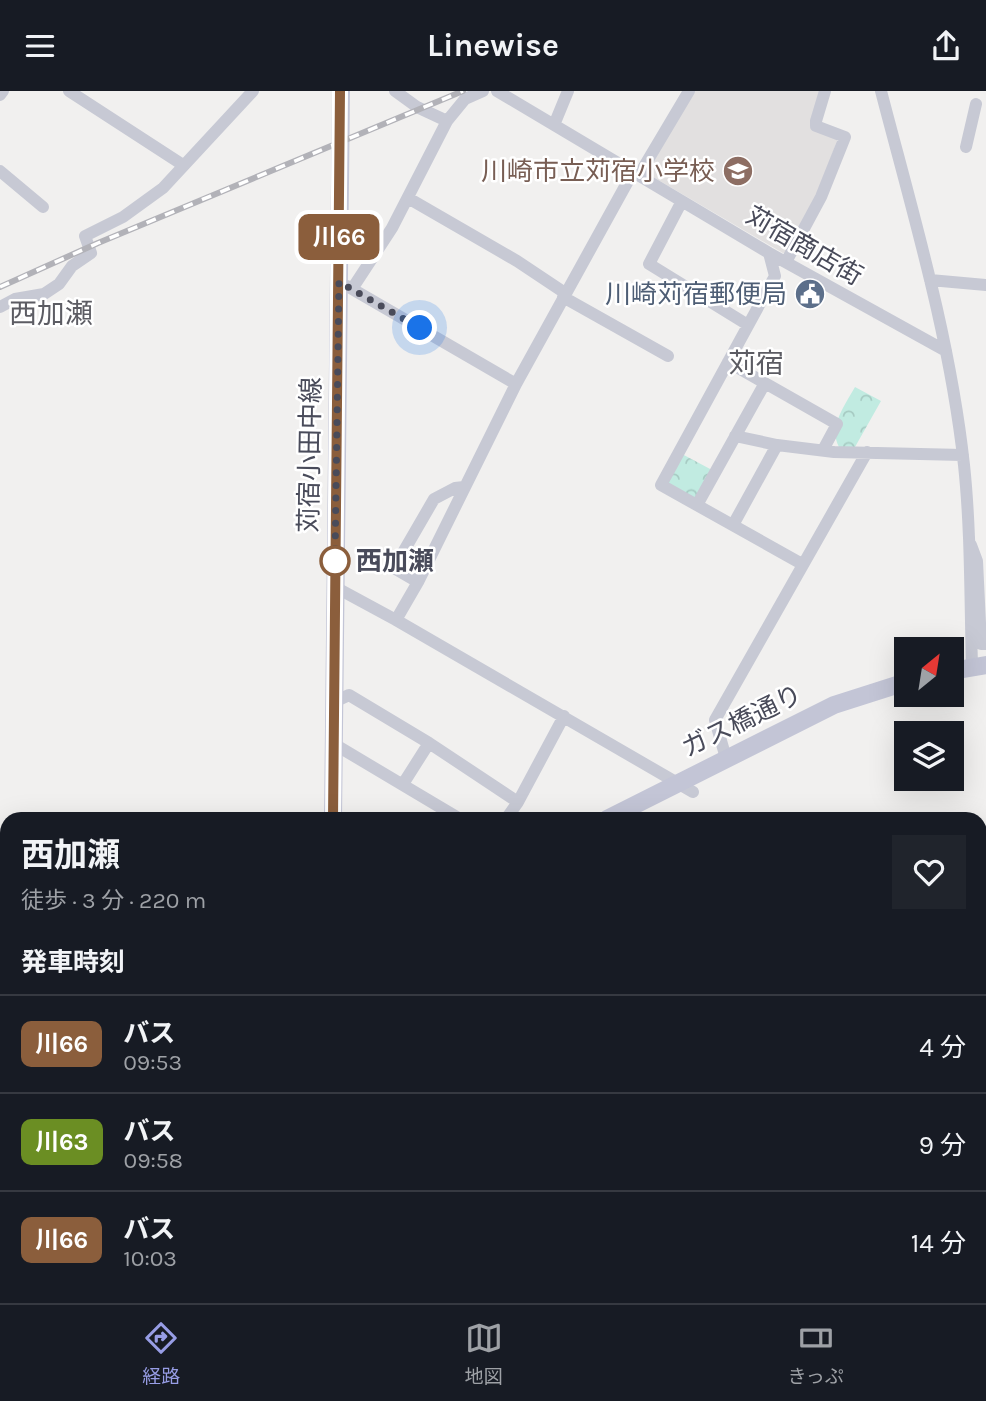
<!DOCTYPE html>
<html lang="ja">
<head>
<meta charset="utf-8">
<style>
  body { margin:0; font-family:Karla,"Noto Sans JP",sans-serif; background:#20242c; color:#f1f3f6; height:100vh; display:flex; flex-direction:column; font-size:26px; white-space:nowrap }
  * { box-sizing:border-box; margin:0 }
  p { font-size:23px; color:#9ea1a6 }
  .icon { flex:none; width:38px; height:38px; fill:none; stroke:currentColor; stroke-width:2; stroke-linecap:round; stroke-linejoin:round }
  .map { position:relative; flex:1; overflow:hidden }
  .panel { position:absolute; left:0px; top:721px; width:987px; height:492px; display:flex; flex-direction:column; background:#171b24; border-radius:21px 21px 0 0; box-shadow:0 7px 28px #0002 }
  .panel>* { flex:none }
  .badge { padding:0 14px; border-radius:10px; font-size:24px; line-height:46px }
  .needle { width:46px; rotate:30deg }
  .controls { position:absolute; left:894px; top:546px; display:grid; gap:14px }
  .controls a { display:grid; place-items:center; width:70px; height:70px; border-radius:0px; background:#171b24; box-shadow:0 7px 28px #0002; font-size:35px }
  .you { position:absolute; width:35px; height:35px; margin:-18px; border:5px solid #fff; border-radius:50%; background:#1a73e8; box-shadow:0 0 0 10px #1a73e833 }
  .map>.badge { position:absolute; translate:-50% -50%; box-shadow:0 0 0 4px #fff }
  h2 { padding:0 21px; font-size:26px; line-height:63px }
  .round { display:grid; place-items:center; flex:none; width:74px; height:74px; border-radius:0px; background:#20242c }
  .headline { display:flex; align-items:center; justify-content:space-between; height:119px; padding:0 21px }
  h1 { font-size:33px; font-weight:700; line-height:52px }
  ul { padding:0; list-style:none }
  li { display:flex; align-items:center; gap:21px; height:98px; padding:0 21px; border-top:2px solid #363941 }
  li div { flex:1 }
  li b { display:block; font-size:26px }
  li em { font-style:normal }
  li .badge { min-width:77px; font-weight:700; text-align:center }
  header { display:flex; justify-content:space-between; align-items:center; height:91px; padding:0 21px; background:#171b24; font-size:32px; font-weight:700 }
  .tabs { display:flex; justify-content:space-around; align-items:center; height:98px; border-top:2px solid #363941; background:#171b24; font-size:19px; color:#9ea1a6 }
  .tabs a { display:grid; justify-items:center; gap:4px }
  .tabs .current { color:#979de5 }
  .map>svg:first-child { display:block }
  .education { fill:#e2e0e0 }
  .forest { fill:url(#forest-crowns) }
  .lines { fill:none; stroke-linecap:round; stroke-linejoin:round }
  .street { stroke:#c7c9d4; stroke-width:12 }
  .secondary { stroke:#c3c5d6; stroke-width:18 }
  .rail-casing { stroke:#b2b2b8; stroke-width:6 }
  .rail { stroke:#fff; stroke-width:3.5; stroke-dasharray:10; stroke-linecap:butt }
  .line-casing { stroke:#fff; stroke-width:16 }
  .line { stroke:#8b5e3c; stroke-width:10 }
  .walk { stroke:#494b5a; stroke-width:7; stroke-dasharray:0 12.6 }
  .stop-dot { fill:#fff; stroke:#8b5e3c; stroke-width:3.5 }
  .labels { text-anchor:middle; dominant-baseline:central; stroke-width:5; stroke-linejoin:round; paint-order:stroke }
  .education-label { font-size:26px; fill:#785e54; stroke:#fff; text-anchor:end }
  .street-label { font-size:26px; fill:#494b5a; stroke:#fff }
  .service-label { font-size:26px; fill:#4e5e75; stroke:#fff; text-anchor:end }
  .stop-label { font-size:26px; font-weight:bold; fill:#494b5a; stroke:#fff; text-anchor:start }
  .neighbourhood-label { font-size:28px; fill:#5c5c63; stroke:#fff }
</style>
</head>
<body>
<header><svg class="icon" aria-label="menu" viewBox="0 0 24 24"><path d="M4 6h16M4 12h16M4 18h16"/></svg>Linewise<svg class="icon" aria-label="share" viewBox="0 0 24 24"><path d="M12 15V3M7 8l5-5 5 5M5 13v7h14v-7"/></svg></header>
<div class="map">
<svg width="986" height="1212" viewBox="0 0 986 1212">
  <defs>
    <pattern id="forest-crowns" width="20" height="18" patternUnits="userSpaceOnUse" patternTransform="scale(1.75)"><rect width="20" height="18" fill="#c1ebe1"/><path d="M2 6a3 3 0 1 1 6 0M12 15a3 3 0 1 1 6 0" fill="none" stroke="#a7cbc3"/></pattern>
  </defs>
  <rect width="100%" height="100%" fill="#f1f0ef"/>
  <path class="education" d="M 693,0 L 822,0 L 813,28 L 838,47 L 816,107 L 787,161 L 783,162 L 648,83 L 647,77 Z"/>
  <path class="forest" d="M 855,296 L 881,310 L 855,356 L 839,356 C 828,336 845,314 855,296 Z
    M 682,363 L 712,379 L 697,406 L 693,408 L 668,394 L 667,390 Z"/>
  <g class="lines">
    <path class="street" d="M 69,0 L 183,74
      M 395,0 L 417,16 L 447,30
      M 497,0 L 769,162 L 946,260
      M 881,0 C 913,123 950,246 964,374 C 971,440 970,508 972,575
      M 0,4 L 3,0
      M 554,34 L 568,0
      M 966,56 L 976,13
      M 0,80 L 43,116
      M 639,84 L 689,0
      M 408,107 L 517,170 L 565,202
      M 682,110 L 649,173 L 748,234
      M 769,162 L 775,185 L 661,394 L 802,473
      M 786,171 L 821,106 L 845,46 L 816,35 L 816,30 L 825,0
      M 930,189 L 986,194
      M 347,195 L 516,293
      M 352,198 L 392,137 L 447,30 L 465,8 L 483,0
      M 563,206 L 668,265
      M 0,216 L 15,208 L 44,203 L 59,193 L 72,175 L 91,162 L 85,145 L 123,126 L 163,97 L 253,0
      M 728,271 L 837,333 L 823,359
      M 735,345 L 777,354 L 834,361 L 963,364
      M 697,414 L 765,292
      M 733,434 L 777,354
      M 971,454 L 977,470 L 981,553 L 986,553
      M 418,491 L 394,477 L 434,408 L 455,397 L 464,396
      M 335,496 L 396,529 L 693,701
      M 396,529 L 418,491 L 516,293 L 633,81
      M 334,611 L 349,604 L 429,652 L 518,711 L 506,728
      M 334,653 L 460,728
      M 726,667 L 715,629 L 867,361
      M 403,693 L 429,652
      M 518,711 L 564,625
      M 0,751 L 7,753
      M 0,857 L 7,851
      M 0,901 L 7,891
      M 0,984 L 7,987
      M 220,1212 L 226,1206"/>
    <path class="secondary" d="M 952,580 L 986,574
      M 333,728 L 341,0
      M 607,728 L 834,614 L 906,591
      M 980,1030 L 986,1013
      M 0,1078 L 7,1074
      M 923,1212 L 925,1206"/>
    <g class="rail-casing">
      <path id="rail" d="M 0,196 L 98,152 L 463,0"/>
    </g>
    <use href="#rail" class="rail"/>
  </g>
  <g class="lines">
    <g class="line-casing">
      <path id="line" d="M 333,728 L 340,0"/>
    </g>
    <use href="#line" class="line"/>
    <path class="walk" d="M 335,470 L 339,191 L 420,237"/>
  </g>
  <defs>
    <g id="school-disc" transform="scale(1.575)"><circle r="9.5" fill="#8d6e63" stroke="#fff"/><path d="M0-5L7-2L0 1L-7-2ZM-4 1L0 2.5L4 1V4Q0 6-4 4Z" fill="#fff"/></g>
    <g id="civic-disc" transform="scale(1.575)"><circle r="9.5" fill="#5c6f8a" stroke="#fff"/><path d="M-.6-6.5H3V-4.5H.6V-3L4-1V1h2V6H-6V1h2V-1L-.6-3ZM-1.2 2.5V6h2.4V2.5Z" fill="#fff"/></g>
  </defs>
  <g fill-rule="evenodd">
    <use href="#school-disc" x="738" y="80"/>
    <use href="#civic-disc" x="810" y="203"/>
  </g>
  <circle class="stop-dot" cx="335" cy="470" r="14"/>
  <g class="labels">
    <g class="education-label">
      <text x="715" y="80">川崎市立苅宿小学校</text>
    </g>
    <g class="street-label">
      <text transform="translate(804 155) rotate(30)">苅宿商店街</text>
      <text transform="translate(310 364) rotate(-89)">苅宿小田中線</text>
      <text transform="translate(742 630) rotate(-26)">ガス橋通り</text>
    </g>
    <g class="service-label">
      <text x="787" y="203">川崎苅宿郵便局</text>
    </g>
    <g class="stop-label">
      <text x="356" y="470">西加瀬</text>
    </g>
    <g class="neighbourhood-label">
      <text x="51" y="222">西加瀬</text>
      <text x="756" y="272">苅宿</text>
    </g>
  </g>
</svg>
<div class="controls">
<a><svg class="needle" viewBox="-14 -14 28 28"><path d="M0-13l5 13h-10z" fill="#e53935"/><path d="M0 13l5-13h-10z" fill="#9ea1a6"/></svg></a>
<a><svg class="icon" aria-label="layers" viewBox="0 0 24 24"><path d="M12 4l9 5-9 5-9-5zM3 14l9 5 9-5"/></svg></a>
</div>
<div class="you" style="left:420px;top:237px"></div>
<b class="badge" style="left:339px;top:146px;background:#8b5e3c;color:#fff">川66</b>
<section class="panel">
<div class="headline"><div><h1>西加瀬</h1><p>徒歩 · 3 分 · 220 m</p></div><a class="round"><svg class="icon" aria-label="heart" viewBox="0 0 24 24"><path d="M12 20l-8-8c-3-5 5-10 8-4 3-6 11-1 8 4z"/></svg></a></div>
<h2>発車時刻</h2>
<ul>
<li><span class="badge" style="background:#8b5e3c;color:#fff">川66</span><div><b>バス</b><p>09:53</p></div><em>4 分</em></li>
<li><span class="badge" style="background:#6b8e23;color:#fff">川63</span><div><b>バス</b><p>09:58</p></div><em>9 分</em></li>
<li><span class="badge" style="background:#8b5e3c;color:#fff">川66</span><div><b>バス</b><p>10:03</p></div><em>14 分</em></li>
</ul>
</section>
</div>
<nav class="tabs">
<a class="current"><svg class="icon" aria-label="directions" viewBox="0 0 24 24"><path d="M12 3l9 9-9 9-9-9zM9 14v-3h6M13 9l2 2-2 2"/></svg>経路</a>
<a><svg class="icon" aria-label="map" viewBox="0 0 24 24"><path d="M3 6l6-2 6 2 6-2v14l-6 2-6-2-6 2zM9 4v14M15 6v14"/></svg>地図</a>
<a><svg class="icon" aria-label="tickets" viewBox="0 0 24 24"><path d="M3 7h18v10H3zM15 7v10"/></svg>きっぷ</a>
</nav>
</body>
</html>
